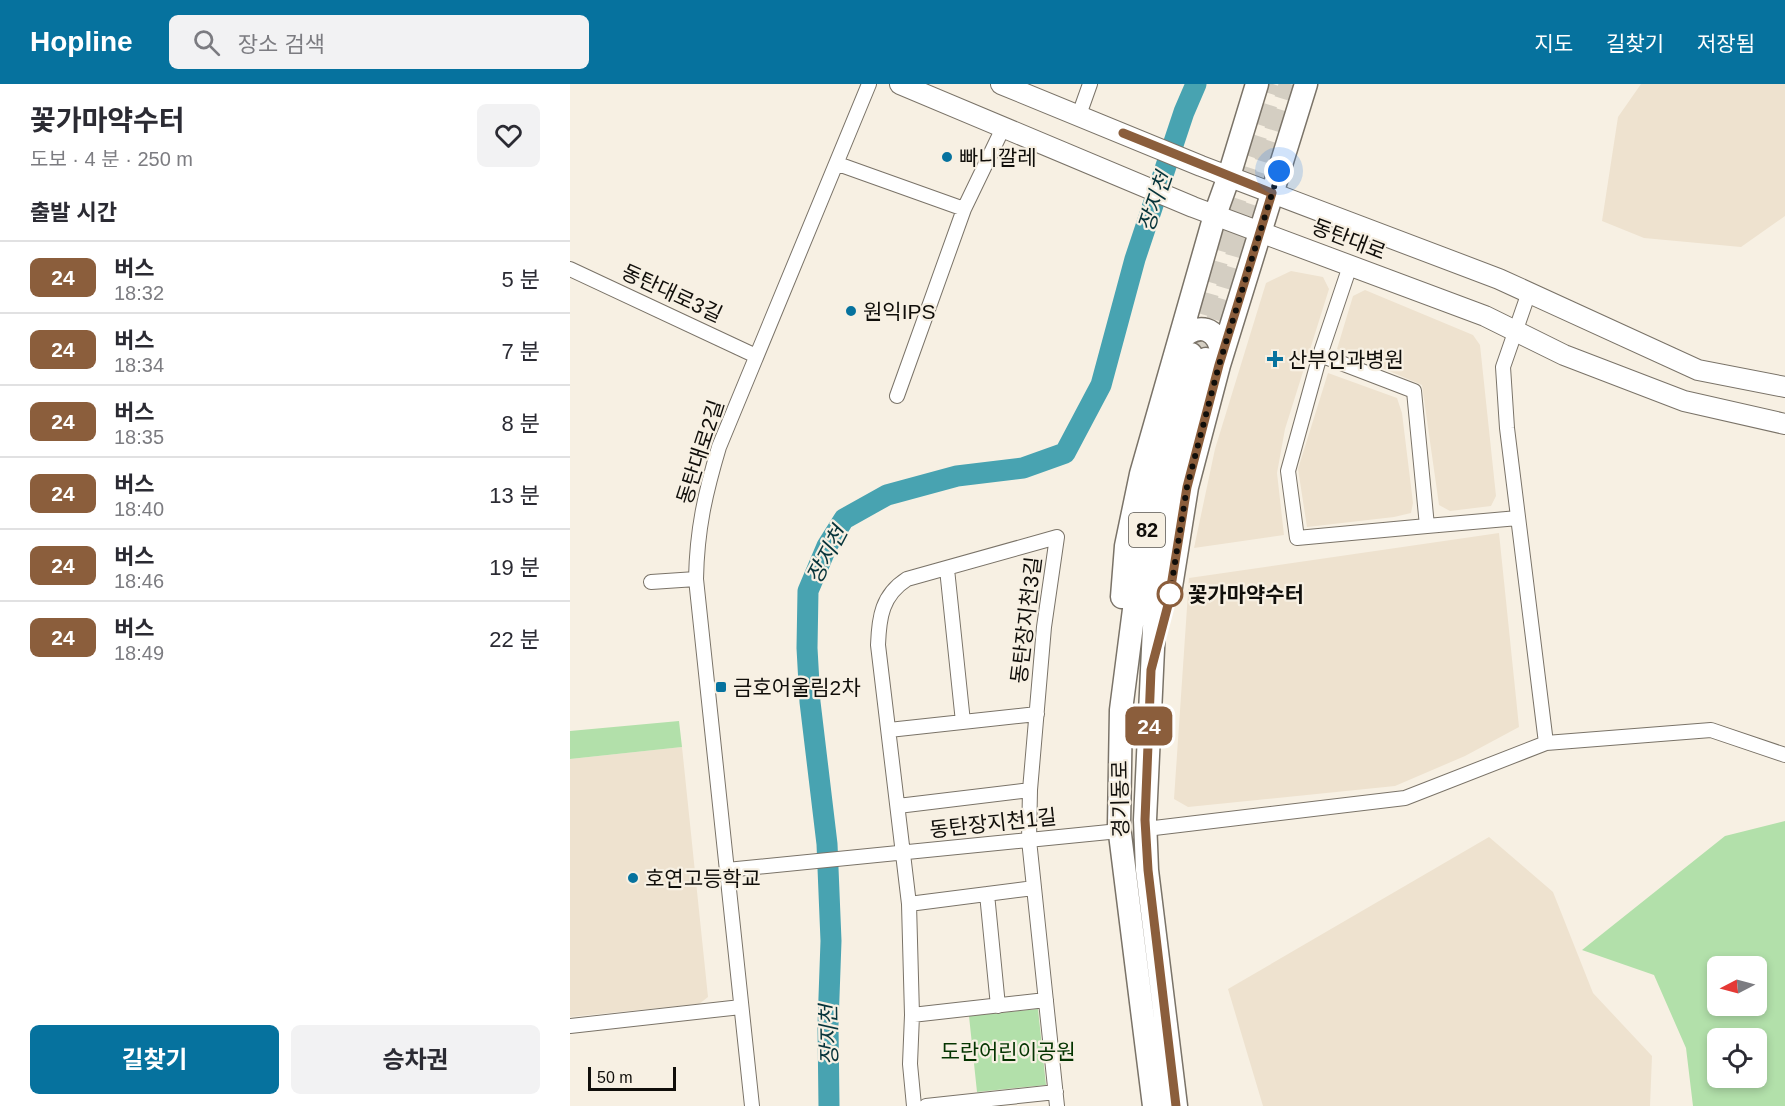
<!DOCTYPE html>
<html lang="ko">
<head>
<meta charset="utf-8">
<style>
  body { margin:0; font-family:Helvetica,"Noto Sans KR",sans-serif; background:#f2f2f3; color:#2b2b33; height:100vh; display:flex; flex-direction:column; font-size:22px; white-space:nowrap }
  * { box-sizing:border-box; margin:0 }
  p { font-size:20px; color:#7c7c81 }
  .icon { flex:none; width:33px; height:33px; fill:none; stroke:currentColor; stroke-width:2; stroke-linecap:round; stroke-linejoin:round }
  .map { position:relative; flex:1; overflow:hidden }
  .panel { display:flex; flex-direction:column; background:#fff; width:570px }
  .panel>* { flex:none }
  .badge { padding:0 12px; border-radius:9px; font-size:21px; line-height:39px }
  .needle { width:39px; rotate:264deg }
  .tools { position:absolute; left:1137px; top:872px; display:grid; gap:12px }
  .tools a { display:grid; place-items:center; width:60px; height:60px; border-radius:9px; background:#fff; box-shadow:0 3px 9px #0003; font-size:30px }
  .scale { position:absolute; left:18px; bottom:15px; width:88px; box-sizing:border-box; padding-left:6px; border:3px solid #100e0a; border-top:0; font-size:16px; line-height:21px; white-space:nowrap; color:#100e0a; -webkit-text-stroke:4px #f7f0e3; paint-order:stroke }
  .you { position:absolute; width:30px; height:30px; margin:-15px; border:4px solid #fff; border-radius:50%; background:#1a73e8; box-shadow:0 0 0 9px #1a73e833 }
  .map>.badge { position:absolute; translate:-50% -50%; box-shadow:0 0 0 3px #fff }
  h2 { padding:0 30px; font-size:22px; line-height:54px }
  .round { display:grid; place-items:center; flex:none; width:63px; height:63px; border-radius:9px; background:#f2f2f3 }
  .headline { display:flex; align-items:center; justify-content:space-between; height:102px; padding:0 30px }
  h1 { font-size:28px; font-weight:700; line-height:45px }
  .cta { display:flex; gap:12px; margin-top:auto; padding:12px 30px }
  .cta a { flex:1; height:69px; border-radius:9px; background:#06729e; color:#fff; font-size:24px; font-weight:700; line-height:69px; text-align:center }
  .cta a+a { background:#f2f2f3; color:#2b2b33 }
  ul { padding:0; list-style:none }
  li { display:flex; align-items:center; gap:18px; height:72px; padding:0 30px; border-top:2px solid #e1e1e2 }
  li div { flex:1 }
  li b { display:block; font-size:22px }
  li em { font-style:normal }
  li .badge { min-width:66px; font-weight:700; text-align:center }
  header { display:flex; align-items:center; gap:36px; box-sizing:border-box; height:84px; padding:0 30px; background:#06729e; color:#fff }
  header strong { font-size:28px }
  nav { display:flex; gap:33px; margin-inline-start:auto; font-size:21px }
  .search { width:420px; height:54px; background:#f2f2f3; display:flex; align-items:center; gap:15px; box-sizing:border-box; padding:0 21px; border-radius:9px; color:#7c7c81; font-size:22px }
  main { display:flex; flex:1; min-height:0 }
  .map>svg:first-child { display:block }
  .built { fill:#eee2cf }
  .green { fill:#b2e0aa; fill-rule:evenodd }
  .lines { fill:none; stroke-linecap:round; stroke-linejoin:round }
  .river { stroke:#48a3b1; stroke-width:21 }
  .primary-tunnel { stroke:#d4cec2; stroke-width:22; stroke-dasharray:22 11; stroke-linecap:butt }
  .minor-casing { stroke:#7a7368; stroke-width:16 }
  .secondary-casing { stroke:#7a7368; stroke-width:22 }
  .primary-casing { stroke:#7a7368; stroke-width:25 }
  .minor { stroke:#fff; stroke-width:14 }
  .secondary { stroke:#fff; stroke-width:20 }
  .primary { stroke:#fff; stroke-width:22 }
  .line-casing { stroke:#fff; stroke-width:14 }
  .line { stroke:#8b5e3c; stroke-width:9 }
  .walk { stroke:#100e0a; stroke-width:6; stroke-dasharray:0 10.8 }
  .poi-dot { fill:#06729e; stroke:#f7f0e3; stroke-width:2 }
  .stop-dot { fill:#fff; stroke:#8b5e3c; stroke-width:3 }
  .labels { text-anchor:middle; dominant-baseline:central; stroke-width:4.5; stroke-linejoin:round; paint-order:stroke }
  .shield { fill:#f7f0e3; stroke:#55524b; stroke-width:1.5 }
  .shield-label { font-size:20px; font-weight:bold; fill:#100e0a }
  .poi-label { font-size:21px; fill:#100e0a; stroke:#f7f0e3; text-anchor:start }
  .street-label { font-size:21px; fill:#100e0a; stroke:#f7f0e3 }
  .stop-label { font-size:21px; font-weight:bold; fill:#100e0a; stroke:#f7f0e3; text-anchor:start }
  .park-label { font-size:21px; fill:#043400; stroke:#f7f0e3 }
  .water-label { font-size:22px; font-style:italic; fill:#07343a; stroke:#f7f0e3 }
</style>
</head>
<body>
<header>
<strong>Hopline</strong>
<div class="search"><svg class="icon" aria-label="search" viewBox="0 0 24 24"><circle cx="10" cy="10" r="6"/><path d="M15 15l6 6"/></svg>장소 검색</div>
<nav><a>지도</a><a>길찾기</a><a>저장됨</a></nav>
</header>
<main>
<section class="panel">
<div class="headline"><div><h1>꽃가마약수터</h1><p>도보 · 4 분 · 250 m</p></div><a class="round"><svg class="icon" aria-label="heart" viewBox="0 0 24 24"><path d="M12 20l-8-8c-3-5 5-10 8-4 3-6 11-1 8 4z"/></svg></a></div>
<h2>출발 시간</h2>
<ul>
<li><span class="badge" style="background:#8b5e3c;color:#fff">24</span><div><b>버스</b><p>18:32</p></div><em>5 분</em></li>
<li><span class="badge" style="background:#8b5e3c;color:#fff">24</span><div><b>버스</b><p>18:34</p></div><em>7 분</em></li>
<li><span class="badge" style="background:#8b5e3c;color:#fff">24</span><div><b>버스</b><p>18:35</p></div><em>8 분</em></li>
<li><span class="badge" style="background:#8b5e3c;color:#fff">24</span><div><b>버스</b><p>18:40</p></div><em>13 분</em></li>
<li><span class="badge" style="background:#8b5e3c;color:#fff">24</span><div><b>버스</b><p>18:46</p></div><em>19 분</em></li>
<li><span class="badge" style="background:#8b5e3c;color:#fff">24</span><div><b>버스</b><p>18:49</p></div><em>22 분</em></li>
</ul>
<div class="cta"><a>길찾기</a><a>승차권</a></div>
</section>
<div class="map">
<svg width="1215" height="1022" viewBox="0 0 1215 1022">
  <rect width="100%" height="100%" fill="#f7f0e3"/>
  <path class="built" d="M 1071,0 L 1215,0 L 1215,132 L 1171,163 L 1074,154 L 1032,137 L 1048,33 Z
    M 721,187 L 753,193 L 759,205 L 715,345 L 707,389 L 714,451 L 624,464 L 645,365 L 696,199 Z
    M 795,206 L 903,251 L 910,261 L 926,412 L 921,422 L 880,427 L 869,421 L 852,301 L 767,265 L 783,212 Z
    M 758,289 L 827,314 L 832,329 L 843,419 L 841,429 L 824,433 L 737,443 L 728,385 Z
    M 929,449 L 949,643 L 895,672 L 825,702 L 618,723 L 604,715 L 619,494 Z
    M 112,663 L 138,913 L 129,920 L 0,933 L 0,675 Z
    M 919,753 L 983,808 L 1023,909 L 1082,972 L 1080,1022 L 693,1022 L 658,905 Z"/>
  <path class="green" d="M 109,637 L 112,663 L 0,675 L 0,647 Z
    M 1215,737 L 1215,1022 L 1123,1022 L 1116,964 L 1084,891 L 1012,866 L 1155,752 ZM 1148,882 L 1186,882 L 1186,921 L 1148,921 ZM 1148,954 L 1186,954 L 1186,993 L 1148,993 Z
    M 468,925 L 476,1001 L 407,1008 L 399,932 Z"/>
  <g class="lines">
    <path class="river" d="M 259,1022 L 258,941 L 261,857 L 257,760 L 240,618 L 237,564 L 238,507 L 257,462 L 274,435 L 317,411 L 387,392 L 453,384 L 495,369 L 531,301 L 565,175 L 614,28 L 626,0"/>
    <path class="primary-tunnel" d="M 623,262 L 658,138 L 703,0
      M 638,268 L 675,142 L 720,0"/>
    <g class="minor-casing">
      <path id="minor" d="M 509,31 L 520,0
        M 268,80 L 394,125
        M 0,185 L 186,272
        M 750,271 L 844,307 L 857,442 L 727,454 L 718,387 L 750,271 L 780,182
        M 327,312 L 394,125 L 433,44
        M 857,442 L 948,434
        M 377,485 L 393,638
        M 81,498 L 126,495
        M 319,646 L 467,630
        M 976,659 L 1141,646 L 1215,671
        M 328,722 L 460,706
        M 576,745 L 835,714 L 976,659 L 937,344 L 933,283 L 959,208
        M 157,786 L 549,747
        M 417,810 L 428,922
        M 339,820 L 464,804
        M 342,931 L 476,916
        M 0,942 L 171,923
        M 182,1022 L 126,495 C 127,445 135,410 149,363 L 299,0
        M 344,1022 L 340,980 L 342,931 L 339,820 L 308,561 C 309,533 312,511 337,495 L 487,453 L 474,543 L 460,706 L 459,756 L 487,1022
        M 356,1022 L 486,1008"/>
    </g>
    <g class="secondary-casing">
      <path id="secondary" d="M 330,0 L 623,123 L 915,232 L 994,271 L 1114,317 L 1215,340
        M 431,0 L 631,82 L 929,195 L 1128,286 L 1215,303"/>
    </g>
    <g class="primary-casing">
      <path id="primary" d="M 609,257 C 628,237 648,243 652,270
        M 600,509 L 617,403 L 649,281 L 736,0
        M 552,513 L 556,462 L 571,390 L 645,131 L 659,92 L 687,0
        M 584,1022 L 549,742 L 551,626 L 570,479 L 591,375 L 621,270
        M 606,1022 L 577,786 L 575,736 L 586,501 L 598,422 L 617,339 L 636,275"/>
    </g>
    <use href="#minor" class="minor"/>
    <use href="#secondary" class="secondary"/>
    <use href="#primary" class="primary"/>
  </g>
  <g class="lines">
    <g class="line-casing">
      <path id="line" d="M 553,49 L 702,109 L 649,281 L 617,403 L 598,521 L 581,586 L 575,736 L 578,786 L 606,1022"/>
    </g>
    <use href="#line" class="line"/>
    <path class="walk" d="M 600,510 L 617,403 L 649,281 L 709,87"/>
  </g>
  <g class="poi-dot">
    <circle cx="377" cy="73" r="6"/>
    <circle cx="281" cy="227" r="6"/>
    <path d="M702 266h6v6h6v6h-6v6h-6v-6h-6v-6h6z"/>
    <rect x="145" y="597" width="12" height="12" rx="3"/>
    <circle cx="63" cy="794" r="6"/>
  </g>
  <circle class="stop-dot" cx="600" cy="510" r="12"/>
  <g class="labels">
    <rect class="shield" x="559" y="429" width="36" height="34" rx="4.5"/>
    <g class="shield-label">
      <text x="577" y="446">82</text>
    </g>
    <g class="poi-label">
      <text x="389" y="73">빠니깔레</text>
      <text x="293" y="227">원익IPS</text>
      <text x="718" y="275">산부인과병원</text>
      <text x="163" y="603">금호어울림2차</text>
      <text x="75" y="794">호연고등학교</text>
    </g>
    <g class="street-label">
      <text transform="translate(779 155) rotate(21)">동탄대로</text>
      <text transform="translate(102 209) rotate(25)">동탄대로3길</text>
      <text transform="translate(130 368) rotate(-72)">동탄대로2길</text>
      <text transform="translate(456 536) rotate(-83)">동탄장지천3길</text>
      <text transform="translate(550 715) rotate(-91)">경기동로</text>
      <text transform="translate(423 739) rotate(-6)">동탄장지천1길</text>
    </g>
    <g class="stop-label">
      <text x="618" y="510">꽃가마약수터</text>
    </g>
    <g class="park-label">
      <text x="438" y="967">도란어린이공원</text>
    </g>
    <g class="water-label">
      <text transform="translate(585 118) rotate(-71)">장지천</text>
      <text transform="translate(257 471) rotate(-62)">장지천</text>
      <text transform="translate(259 951) rotate(-91)">장지천</text>
    </g>
  </g>
</svg>
<div class="tools">
<a><svg class="needle" viewBox="-14 -14 28 28"><path d="M0-13l5 13h-10z" fill="#e53935"/><path d="M0 13l5-13h-10z" fill="#7c7c81"/></svg></a>
<a><svg class="icon" aria-label="locate" viewBox="0 0 24 24"><circle cx="12" cy="12" r="6"/><path d="M12 2v4M12 18v4M2 12h4M18 12h4"/></svg></a>
</div>
<div class="scale">50 m</div>
<div class="you" style="left:709px;top:87px"></div>
<b class="badge" style="left:579px;top:642px;background:#8b5e3c;color:#fff">24</b>
</div>
</main>
</body>
</html>
